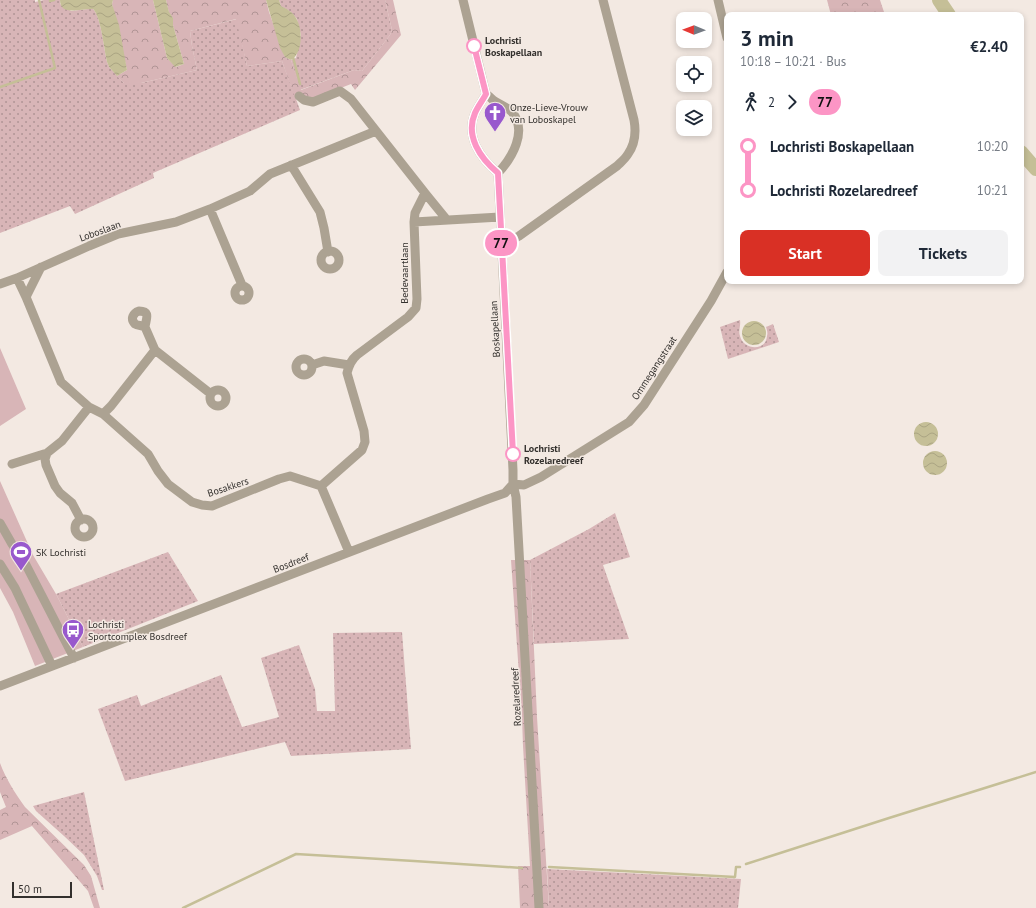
<!DOCTYPE html>
<html lang="en">
<head>
<meta charset="utf-8">
<style>
  body { margin:0; font-family:"PT Sans",sans-serif; background:#f2f2f3; color:#1f2937; height:100vh; display:flex; flex-direction:column; font-size:15px; white-space:nowrap }
  * { box-sizing:border-box; margin:0 }
  p { font-size:13px; color:#747a83 }
  .icon { flex:none; width:22px; height:22px; fill:none; stroke:currentColor; stroke-width:2; stroke-linecap:round; stroke-linejoin:round }
  .map { position:relative; flex:1; overflow:hidden }
  .sheet { position:absolute; left:724px; top:12px; width:300px; height:272px; display:flex; flex-direction:column; background:#fff; border-radius:8px; box-shadow:0 2px 6px #0003 }
  .sheet>* { flex:none }
  .badge { padding:0 8px; border-radius:13px; font-size:14px; line-height:26px }
  .needle { width:26px; rotate:271deg }
  .controls { position:absolute; left:676px; top:12px; display:grid; gap:8px }
  .controls a { display:grid; place-items:center; width:36px; height:36px; border-radius:8px; background:#fff; box-shadow:0 2px 6px #0003; font-size:20px }
  .scale { position:absolute; left:12px; bottom:10px; width:60px; box-sizing:border-box; padding-left:4px; border:2px solid #33302d; border-top:0; font-size:11px; line-height:14px; white-space:nowrap; color:#33302d; -webkit-text-stroke:3px #f3e9e2; paint-order:stroke }
  .map>.badge { position:absolute; translate:-50% -50%; box-shadow:0 0 0 2px #fff }
  .legs { display:flex; align-items:center; gap:6px; height:44px; padding:0 16px; font-size:13px }
  .legs p { margin-inline-start:auto }
  .overview { display:flex; align-items:center; justify-content:space-between; height:68px; padding:0 16px }
  h1 { font-size:22px; font-weight:800; line-height:30px }
  .button { display:flex; gap:8px; margin-top:auto; padding:8px 16px }
  .button a { flex:1; height:46px; border-radius:8px; background:#d93025; color:#fff; font-size:16px; font-weight:800; line-height:46px; text-align:center }
  .button a+a { background:#f2f2f3; color:#1f2937 }
  ul { padding:0 16px; list-style:none }
  li { display:flex; align-items:center; gap:14px; height:44px; font-size:15px }
  li i { display:grid; place-items:center; width:6px; height:100%; margin:0 5px; background:currentColor }
  li i::after { content:''; width:10px; height:10px; margin:-5px; border:3px solid; border-radius:50%; background:#fff }
  li p { margin-inline-start:auto }
  li:first-child i { background:linear-gradient(#0000 50%,currentColor 0) }
  li:last-child i { background:linear-gradient(currentColor 50%,#0000 0) }
  .map>svg:first-child { display:block }
  .grass { fill:url(#grass-dots) }
  .forest { fill:url(#forest-crowns) }
  .pitch { fill:#d8b5b7 }
  .water { fill:url(#water-waves) }
  .lines { fill:none; stroke-linecap:round; stroke-linejoin:round }
  .stream { stroke:#c5bf97; stroke-width:2.5 }
  .river { stroke:#c5bf97; stroke-width:14 }
  .minor { stroke:#aca292; stroke-width:9 }
  .line-1-casing { stroke:#fff; stroke-width:9 }
  .line-1 { stroke:#fc95c5; stroke-width:6 }
  .stop-1-dot { fill:#fff; stroke:#fc95c5; stroke-width:2 }
  .labels { text-anchor:middle; dominant-baseline:central; stroke-width:3; stroke-linejoin:round; paint-order:stroke }
  .stop-label { font-size:10px; font-weight:bold; fill:#33302d; stroke:#f3e9e2; text-anchor:start }
  .poi-label { font-size:10px; fill:#33302d; stroke:#f3e9e2; text-anchor:start }
  .street-label { font-size:10px; fill:#33302d; stroke:#f3e9e2 }
</style>
</head>
<body>
<div class="map">
<svg width="1036" height="908" viewBox="0 0 1036 908">
  <defs>
    <pattern id="grass-dots" width="8" height="8" patternUnits="userSpaceOnUse"><rect width="8" height="8" fill="#d8b5b7"/><path d="M2 2h.1M6 6h.1" fill="none" stroke="#b09495" stroke-width="1.8" stroke-linecap="round"/></pattern>
    <pattern id="forest-crowns" width="20" height="18" patternUnits="userSpaceOnUse"><rect width="20" height="18" fill="#d8b5b7"/><path d="M2 6a3 3 0 1 1 6 0M12 15a3 3 0 1 1 6 0" fill="none" stroke="#b09495"/></pattern>
    <pattern id="water-waves" width="16" height="10" patternUnits="userSpaceOnUse"><rect width="16" height="10" fill="#c5bf97"/><path d="M0 5q4-4 8 0t8 0" fill="none" stroke="#aaa482"/></pattern>
  </defs>
  <rect width="100%" height="100%" fill="#f3e9e2"/>
  <path class="grass" d="M 0,0 L 35,0 L 35,2 L 44,0 L 60,0 L 60,4 L 71,11 L 88,9 L 93,9 C 101,17 104,49 107,62 L 109,67 L 124,83 L 141,83 L 197,70 L 192,46 L 190,31 L 237,19 L 247,66 L 282,61 L 300,110 L 153,173 L 154,178 L 75,214 L 70,206 L 0,233 Z
    M 279,0 L 385,0 L 392,30 L 390,35 L 362,71 L 354,70 L 300,90 L 291,60 L 296,58 L 301,35 L 298,24 L 297,19 L 291,12 L 281,6 Z
    M 740,320 C 741,326 738,331 740,336 C 743,350 766,352 767,336 C 768,333 767,330 766,327 L 773,324 L 779,342 L 728,359 L 720,327 Z
    M 615,513 L 630,557 L 603,565 L 629,639 L 534,644 L 530,560 L 589,529 Z
    M 168,552 L 198,601 L 83,647 L 56,594 Z
    M 402,632 L 411,749 L 291,756 L 285,742 L 125,781 L 98,709 L 137,695 L 141,706 L 221,675 L 242,727 L 279,717 L 261,658 L 299,645 L 315,689 L 317,711 L 335,711 L 333,633 Z
    M 84,792 L 104,890 L 102,890 L 97,876 L 84,855 L 64,836 L 36,811 L 33,806 Z
    M 547,869 L 741,879 L 738,908 L 549,908 Z"/>
  <path class="forest" d="M 113,0 L 153,0 L 167,58 L 176,67 L 184,64 L 173,25 L 173,18 L 169,13 L 166,0 L 266,0 L 269,12 L 285,57 L 291,60 L 301,90 L 354,70 L 362,71 L 390,35 L 392,30 L 385,0 L 393,0 L 401,35 L 355,90 L 351,84 L 313,99 L 295,98 L 282,61 L 247,66 L 236,19 L 190,31 L 192,46 L 197,70 L 141,83 L 124,83 L 117,76 L 127,70 L 112,4 Z
    M 827,0 L 880,0 L 885,15 L 857,15 L 856,13 L 848,15 L 831,15 Z
    M 511,560 L 530,560 L 537,717 L 549,908 L 520,908 L 518,866 L 530,866 L 523,746 L 522,718 Z
    M 0,763 C 6,779 15,793 25,807 L 84,865 L 91,876 L 100,908 L 94,908 L 88,891 L 32,826 L 0,840 L 0,810 L 6,807 L 0,792 Z"/>
  <path class="pitch" d="M 0,348 L 26,409 L 0,426 Z
    M 0,481 L 33,555 L 56,594 L 83,647 L 35,666 L 13,612 L 0,588 Z"/>
  <path class="water" d="M 60,0 L 113,0 L 112,4 L 119,25 L 127,70 L 117,76 L 109,67 L 107,62 C 104,49 101,17 93,9 C 82,8 60,17 60,0 Z
    M 153,0 L 166,0 L 169,12 L 173,18 L 173,25 L 184,64 L 175,67 L 167,58 Z
    M 266,0 L 279,0 L 281,6 C 287,9 293,12 296,18 C 303,29 303,53 291,60 L 285,57 L 280,48 Z
    M742 333a12 12 0 1 1 24 0a12 12 0 1 1-24 0Z
    M914 434a12 12 0 1 1 24 0a12 12 0 1 1-24 0Z
    M923 463a12 12 0 1 1 24 0a12 12 0 1 1-24 0Z"/>
  <g class="lines">
    <path class="stream" d="M 50,1 L 54,0
      M 293,57 L 300,84
      M 0,87 L 55,68 L 39,0
      M 746,864 L 889,818 L 1036,772
      M 549,867 L 735,877 L 736,867 L 740,867
      M 183,908 L 296,854 L 414,861 L 522,868"/>
    <path class="river" d="M 939,0 L 949,15
      M 1021,152 L 1036,169"/>
    <path class="minor" d="M 463,0 L 486,94 C 489,96 491,98 493,100 C 499,104 507,107 512,112 C 528,131 512,158 498,173
      M 718,0 L 727,38
      M 486,94 C 483,100 478,106 475,113 C 465,136 480,158 498,173 L 513,470 L 513,484 L 516,497 L 539,908
      M 299,96 L 304,100 L 313,102 L 340,91 L 351,99 L 425,193
      M 291,165 L 320,212 L 324,228 L 328,252
      M 210,209 L 242,285
      M 414,222 L 500,217
      M 502,245 L 519,236 L 617,166 C 621,162 625,159 628,154 C 635,144 636,131 634,120 L 603,0
      M321 260a9 9 0 1 1 18 0a9 9 0 1 1-18 0Z
      M 17,278 L 26,297 L 61,382 L 89,407 L 103,414 L 148,454 L 158,471 L 168,484 L 192,502 L 202,505 L 212,506 L 279,479 L 290,476 L 321,486
      M 0,284 L 17,278 L 89,246 L 118,234 L 176,222 L 210,209 L 250,191 L 270,174 L 376,131
      M235 293a7 7 0 1 1 14 0a7 7 0 1 1-14 0Z
      M 26,297 L 41,267
      M 139,311 C 151,311 146,319 145,327 C 142,325 138,326 135,324 C 130,319 133,313 139,311 Z
      M 145,327 L 155,350
      M296 367a8 8 0 1 1 16 0a8 8 0 1 1-16 0Z
      M 312,365 L 324,361 L 349,365
      M210 398a8 8 0 1 1 16 0a8 8 0 1 1-16 0Z
      M 103,414 L 111,406 L 155,350 L 211,394
      M 12,464 L 47,453
      M 513,484 L 524,485 L 541,477 L 629,422 L 644,405 L 711,301 L 727,272
      M 321,486 L 362,450 L 365,442 L 364,431 L 347,373 C 349,365 351,360 357,355 L 408,317 L 416,308 L 417,299 L 414,222 L 415,213 L 425,193 L 447,220
      M 321,486 L 349,552
      M75 528a9 9 0 1 1 18 0a9 9 0 1 1-18 0Z
      M 81,520 L 72,503 L 60,493 L 55,486 L 46,465 L 45,459 L 47,453 L 62,441 L 89,407
      M 0,523 L 12,544 L 25,563 L 74,658
      M 0,564 L 15,588 L 52,666
      M 0,686 L 488,499 L 505,493 L 513,484"/>
  </g>
  <g class="lines">
    <g class="line-1-casing">
      <path id="line-1" d="M 474,46 L 486,94 C 483,100 478,106 475,113 C 465,136 480,158 498,173 L 513,454"/>
    </g>
    <use href="#line-1" class="line-1"/>
  </g>
  <defs>
    <g id="church-pin" transform="scale(1.15)"><path d="M0 17L-7.5 6A9.5 9.5 0 1 1 7.5 6Z" fill="#9858cd" stroke="#f3e9e2"/><path d="M-1.2-6h2.4v3.5h3.3v2.4h-3.3V6h-2.4V-.1h-3.3v-2.4h3.3Z" fill="#fff"/></g>
    <g id="stadium-pin" transform="scale(1.15)"><path d="M0 17L-7.5 6A9.5 9.5 0 1 1 7.5 6Z" fill="#9858cd" stroke="#f3e9e2"/><path d="M0-5a6.5 5 0 1 0 0 10a6.5 5 0 1 0 0-10ZM-3.5-1.8h7v3.6h-7Z" fill="#fff"/></g>
    <g id="bus-pin" transform="scale(1.15)"><path d="M0 17L-7.5 6A9.5 9.5 0 1 1 7.5 6Z" fill="#9858cd" stroke="#f3e9e2"/><path d="M-5-6H5V4H4V6H2V4H-2V6H-4V4H-5ZM-3.5-4V0h7V-4ZM-3.5 1.2v1.5H-2V1.2ZM2 1.2v1.5H3.5V1.2Z" fill="#fff"/></g>
  </defs>
  <g fill-rule="evenodd">
    <use href="#church-pin" x="495" y="113"/>
    <use href="#stadium-pin" x="21" y="552"/>
    <use href="#bus-pin" x="73" y="630"/>
  </g>
  <g class="stop-1-dot">
    <circle cx="474" cy="46" r="7"/>
    <circle cx="513" cy="454" r="7"/>
  </g>
  <g class="labels">
    <g class="stop-label">
      <text x="485" y="40">Lochristi<tspan x="485" dy="12">Boskapellaan</tspan></text>
      <text x="524" y="448">Lochristi<tspan x="524" dy="12">Rozelaredreef</tspan></text>
    </g>
    <g class="poi-label">
      <text x="510" y="107">Onze-Lieve-Vrouw<tspan x="510" dy="12">van Loboskapel</tspan></text>
      <text x="36" y="552">SK Lochristi</text>
      <text x="88" y="624">Lochristi<tspan x="88" dy="12">Sportcomplex Bosdreef</tspan></text>
    </g>
    <g class="street-label">
      <text transform="translate(100 231) rotate(-20)">Loboslaan</text>
      <text transform="translate(404 273) rotate(-90)">Bedevaartlaan</text>
      <text transform="translate(495 329) rotate(-93)">Boskapellaan</text>
      <text transform="translate(654 368) rotate(-57)">Ommegangstraat</text>
      <text transform="translate(228 487) rotate(-18)">Bosakkers</text>
      <text transform="translate(291 563) rotate(-21)">Bosdreef</text>
      <text transform="translate(516 697) rotate(-93)">Rozelaredreef</text>
    </g>
  </g>
</svg>
<div class="controls">
<a><svg class="needle" viewBox="-14 -14 28 28"><path d="M0-13l5 13h-10z" fill="#e53935"/><path d="M0 13l5-13h-10z" fill="#747a83"/></svg></a>
<a><svg class="icon" aria-label="locate" viewBox="0 0 24 24"><circle cx="12" cy="12" r="6"/><path d="M12 2v4M12 18v4M2 12h4M18 12h4"/></svg></a>
<a><svg class="icon" aria-label="layers" viewBox="0 0 24 24"><path d="M12 4l9 5-9 5-9-5zM3 14l9 5 9-5"/></svg></a>
</div>
<div class="scale">50 m</div>
<b class="badge" style="left:501px;top:243px;background:#fc95c5;color:#111">77</b>
<section class="sheet">
<div class="overview"><div><h1>3 min</h1><p>10:18 – 10:21 · Bus</p></div><b>€2.40</b></div>
<div class="legs"><svg class="icon" aria-label="walk" viewBox="0 0 24 24"><circle cx="13" cy="4" r="2"/><path d="M13 8l-2 6 4 7M11 14l-3 7M7 12l3-4h3l4 4"/></svg>2<svg class="icon" aria-label="forward" viewBox="0 0 24 24"><path d="M9 5l7 7-7 7"/></svg><b class="badge" style="background:#fc95c5;color:#111">77</b></div>
<ul>
<li><i style="color:#fc95c5"></i><b>Lochristi Boskapellaan</b><p>10:20</p></li>
<li><i style="color:#fc95c5"></i><b>Lochristi Rozelaredreef</b><p>10:21</p></li>
</ul>
<div class="button"><a>Start</a><a>Tickets</a></div>
</section>
</div>
</body>
</html>
